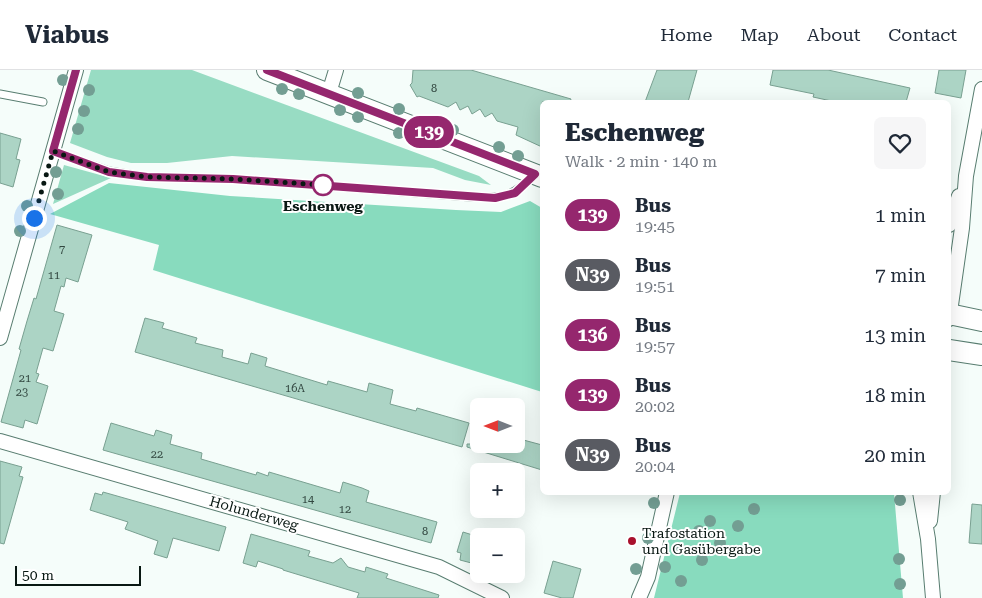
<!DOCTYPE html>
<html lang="en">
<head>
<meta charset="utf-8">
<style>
  body { margin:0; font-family:"Roboto Serif",serif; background:#f6f6f7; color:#1f2937; height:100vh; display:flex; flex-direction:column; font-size:19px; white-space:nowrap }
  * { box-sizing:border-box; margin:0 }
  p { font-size:16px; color:#747a83 }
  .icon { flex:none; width:28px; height:28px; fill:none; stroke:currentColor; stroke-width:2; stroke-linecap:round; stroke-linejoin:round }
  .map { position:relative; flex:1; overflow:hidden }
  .details { position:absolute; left:540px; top:30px; width:411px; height:395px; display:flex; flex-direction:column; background:#fff; border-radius:8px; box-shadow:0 5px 20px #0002 }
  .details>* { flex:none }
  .badge { padding:0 10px; border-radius:16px; font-size:18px; line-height:32px }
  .needle { width:32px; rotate:270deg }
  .tools { position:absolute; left:470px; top:328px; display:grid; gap:10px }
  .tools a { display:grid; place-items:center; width:55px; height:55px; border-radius:8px; background:#fff; box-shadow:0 5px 20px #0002; font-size:25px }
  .scale { position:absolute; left:15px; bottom:12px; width:126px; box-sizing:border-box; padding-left:5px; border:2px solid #091813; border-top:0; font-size:14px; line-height:18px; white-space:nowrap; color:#091813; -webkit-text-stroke:4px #fff; paint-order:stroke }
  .you { position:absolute; width:25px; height:25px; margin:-12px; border:4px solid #fff; border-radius:50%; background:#1a73e8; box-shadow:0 0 0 8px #1a73e833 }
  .map>.badge { position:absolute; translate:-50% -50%; box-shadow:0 0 0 2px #fff }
  .round { display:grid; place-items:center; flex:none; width:52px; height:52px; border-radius:8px; background:#f6f6f7 }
  .headline { display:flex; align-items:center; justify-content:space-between; height:85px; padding:0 25px }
  h1 { font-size:24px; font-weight:800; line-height:38px }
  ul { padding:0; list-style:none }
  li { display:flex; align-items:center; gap:15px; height:60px; padding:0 25px }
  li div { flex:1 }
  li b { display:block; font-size:19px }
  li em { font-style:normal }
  li .badge { min-width:55px; font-weight:700; text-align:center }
  header { display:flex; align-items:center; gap:30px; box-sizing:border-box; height:70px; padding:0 25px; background:#fff; border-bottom:1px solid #e0e1e3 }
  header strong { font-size:24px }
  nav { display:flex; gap:28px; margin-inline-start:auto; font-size:18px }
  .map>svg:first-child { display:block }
  .green { fill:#98dcc3 }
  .forest { fill:#88dbbe }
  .building { fill:#acd4c5; stroke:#79a091 }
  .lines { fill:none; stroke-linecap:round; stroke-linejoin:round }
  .lane-casing { stroke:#587d70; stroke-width:9 }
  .street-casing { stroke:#587d70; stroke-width:16 }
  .secondary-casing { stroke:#587d70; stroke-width:22 }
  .lane { stroke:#fff; stroke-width:7 }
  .street { stroke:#fff; stroke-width:14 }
  .secondary { stroke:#fff; stroke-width:20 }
  .tree { fill:#739e93 }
  .line-casing { stroke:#fff; stroke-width:11 }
  .line { stroke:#95276e; stroke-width:8 }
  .walk { stroke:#091813; stroke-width:5; stroke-dasharray:0 9 }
  .stop-dot { fill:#fff; stroke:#95276e; stroke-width:2.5 }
  .poi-dot { fill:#a8112d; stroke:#fff; stroke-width:2 }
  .labels { text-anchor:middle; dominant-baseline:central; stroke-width:4; stroke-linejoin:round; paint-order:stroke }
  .number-label { font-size:11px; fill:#324740 }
  .stop-label { font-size:14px; font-weight:bold; fill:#091813; stroke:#fff }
  .street-label { font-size:14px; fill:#091813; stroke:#fff }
  .poi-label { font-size:14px; fill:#091813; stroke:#fff; text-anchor:start }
</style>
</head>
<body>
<header>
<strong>Viabus</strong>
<nav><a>Home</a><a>Map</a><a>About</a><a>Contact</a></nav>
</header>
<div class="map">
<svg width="982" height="528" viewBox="0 0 982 528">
  <rect width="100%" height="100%" fill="#f5fdfa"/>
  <path class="green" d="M 91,0 L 192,0 L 479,106 L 491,115 L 465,110 L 433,98 L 232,86 L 167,93 L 131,93 L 107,87 L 70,73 Z
    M 64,95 L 111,108 L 53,134 Z"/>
  <path class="forest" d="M 109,113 L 230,126 L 456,140 L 501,142 L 530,131 L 542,138 L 542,322 L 153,200 L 159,175 L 50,144 Z
    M 680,423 L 894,423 L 903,528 L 654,528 Z"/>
  <path class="building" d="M 413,0 L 471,0 L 571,29 L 570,32 L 542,32 L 542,77 L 516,65 L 518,57 L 497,51 L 492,43 L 485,47 L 480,39 L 472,44 L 468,36 L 460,40 L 456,32 L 448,37 L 419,26 L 417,27 L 410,15 L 412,13 Z
    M 657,0 L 697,0 L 688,32 L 645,32 Z
    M 773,0 L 828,0 L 910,18 L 906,32 L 836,32 L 813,27 L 814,24 L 770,15 Z
    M 939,0 L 966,0 L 961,28 L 935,23 Z
    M 0,63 L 21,69 L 16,89 L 20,90 L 13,117 L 0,113 Z
    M 57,155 L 92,165 L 78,212 L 66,208 L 64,217 L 61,216 L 54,241 L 64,244 L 53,281 L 43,278 L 36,303 L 39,304 L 36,312 L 48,316 L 37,354 L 25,350 L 23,358 L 1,352 L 21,280 L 19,279 L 27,251 L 34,228 L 36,229 Z
    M 145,248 L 164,253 L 162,258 L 197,268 L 195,273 L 223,280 L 222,287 L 248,294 L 251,283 L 267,288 L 265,296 L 327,315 L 328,311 L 367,322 L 369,313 L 393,320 L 390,334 L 416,341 L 417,338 L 469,353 L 462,377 L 135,282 Z
    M 111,353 L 154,366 L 156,360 L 172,365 L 170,374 L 202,383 L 201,389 L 256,405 L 257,402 L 268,406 L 269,402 L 340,423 L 343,412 L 362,418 L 369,421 L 366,432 L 437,452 L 431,473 L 103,380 Z
    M 516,368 L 542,375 L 542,400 L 467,377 L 467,374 L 516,374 Z
    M 0,391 L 22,397 L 19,406 L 23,407 L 4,474 L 0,473 Z
    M 103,422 L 226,457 L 219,481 L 173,468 L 167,488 L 154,484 L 158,471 L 125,459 L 128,452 L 90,440 L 95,423 L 102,425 Z
    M 972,434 L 982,435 L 982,474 L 969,473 Z
    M 463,462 L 479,467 L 479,495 L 460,490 L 461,483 L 457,482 Z
    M 251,464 L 310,481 L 308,486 L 333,493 L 341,488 L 348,497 L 365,502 L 366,497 L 388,504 L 386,508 L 439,525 L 438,528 L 357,528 L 359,523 L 283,500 L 283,499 L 258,491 L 256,497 L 243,493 Z
    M 553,491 L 581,499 L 573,528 L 562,528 L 544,523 Z"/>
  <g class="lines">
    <g class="lane-casing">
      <path id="lane" d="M 0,24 L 43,32
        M 53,81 L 109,101 L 147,107 L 233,109 L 470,127 C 502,128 510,129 533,106"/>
    </g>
    <g class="street-casing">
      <path id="street" d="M 329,23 L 336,0
        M 949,155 L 959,126
        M 949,249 L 962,158 L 966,106 L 982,19
        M 0,268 L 76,0
        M 0,371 L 439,497 L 502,528
        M 920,422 L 928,469 L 933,528
        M 930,451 L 933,422
        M 639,528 L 648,507 L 667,422"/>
    </g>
    <g class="secondary-casing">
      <path id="secondary" d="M 267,0 L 542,107
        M 949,244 L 982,251
        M 949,280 L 982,285"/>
    </g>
    <use href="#lane" class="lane"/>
    <use href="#street" class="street"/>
    <use href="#secondary" class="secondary"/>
  </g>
  <g class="tree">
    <circle cx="63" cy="10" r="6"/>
    <circle cx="282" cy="19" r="6"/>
    <circle cx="89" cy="20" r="6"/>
    <circle cx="358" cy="23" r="6"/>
    <circle cx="299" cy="24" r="6"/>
    <circle cx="399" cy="39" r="6"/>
    <circle cx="340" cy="40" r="6"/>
    <circle cx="84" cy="41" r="6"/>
    <circle cx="358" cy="47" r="6"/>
    <circle cx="425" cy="50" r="6"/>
    <circle cx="78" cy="59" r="6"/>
    <circle cx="453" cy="60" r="6"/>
    <circle cx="399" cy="63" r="6"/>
    <circle cx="499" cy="77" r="6"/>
    <circle cx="518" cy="86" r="6"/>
    <circle cx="56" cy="102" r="6"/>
    <circle cx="58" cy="124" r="6"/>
    <circle cx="27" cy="136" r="6"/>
    <circle cx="20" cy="161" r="6"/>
    <circle cx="900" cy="430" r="6"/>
    <circle cx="654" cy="433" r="6"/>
    <circle cx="754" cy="439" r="6"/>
    <circle cx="710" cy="451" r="6"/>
    <circle cx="738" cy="456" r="6"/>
    <circle cx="699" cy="461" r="6"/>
    <circle cx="648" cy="468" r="6"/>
    <circle cx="720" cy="473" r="6"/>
    <circle cx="679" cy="479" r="6"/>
    <circle cx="899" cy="489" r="6"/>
    <circle cx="702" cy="490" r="6"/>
    <circle cx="665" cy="497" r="6"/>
    <circle cx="636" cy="499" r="6"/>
    <circle cx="681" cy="511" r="6"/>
    <circle cx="900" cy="514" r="6"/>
  </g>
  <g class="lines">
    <g class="line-casing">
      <path id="line" d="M 76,0 L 53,81 L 109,102 L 147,107 L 233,109 L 495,128 L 515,123 L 535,104 L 267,0"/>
    </g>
    <use href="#line" class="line"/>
    <path class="walk" d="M 34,148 L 53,81 L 109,102 L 147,107 L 233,109 L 323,115"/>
  </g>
  <circle class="stop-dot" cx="323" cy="115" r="10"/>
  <circle class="poi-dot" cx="632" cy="471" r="5"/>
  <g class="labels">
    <g class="number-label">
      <text x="434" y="18">8</text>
      <text x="62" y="179">7</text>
      <text x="54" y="205">11</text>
      <text x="25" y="308">21</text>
      <text x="295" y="318">16A</text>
      <text x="22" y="322">23</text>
      <text x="157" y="384">22</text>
      <text x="308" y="429">14</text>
      <text x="345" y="439">12</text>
      <text x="425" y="461">8</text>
    </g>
    <g class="stop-label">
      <text x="323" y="136">Eschenweg</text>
    </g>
    <g class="street-label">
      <text transform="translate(254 443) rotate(16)">Holunderweg</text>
    </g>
    <g class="poi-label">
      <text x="642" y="463">Trafostation<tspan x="642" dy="16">und Gasübergabe</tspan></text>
    </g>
  </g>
</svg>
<div class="tools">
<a><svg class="needle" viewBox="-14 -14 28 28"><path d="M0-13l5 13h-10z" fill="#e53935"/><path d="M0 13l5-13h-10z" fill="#747a83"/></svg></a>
<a>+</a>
<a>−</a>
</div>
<div class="scale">50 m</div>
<div class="you" style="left:34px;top:148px"></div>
<b class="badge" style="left:429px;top:62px;background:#95276e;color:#fff">139</b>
<section class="details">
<div class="headline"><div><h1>Eschenweg</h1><p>Walk · 2 min · 140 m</p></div><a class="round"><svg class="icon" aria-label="heart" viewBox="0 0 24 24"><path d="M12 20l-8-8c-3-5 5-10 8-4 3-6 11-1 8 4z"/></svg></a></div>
<ul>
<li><span class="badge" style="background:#95276e;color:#fff">139</span><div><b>Bus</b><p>19:45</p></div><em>1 min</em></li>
<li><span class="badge" style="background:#595b62;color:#fff">N39</span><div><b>Bus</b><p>19:51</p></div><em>7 min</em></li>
<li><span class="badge" style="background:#95276e;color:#fff">136</span><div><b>Bus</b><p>19:57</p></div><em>13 min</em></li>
<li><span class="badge" style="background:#95276e;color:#fff">139</span><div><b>Bus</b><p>20:02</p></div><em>18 min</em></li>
<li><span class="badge" style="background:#595b62;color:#fff">N39</span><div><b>Bus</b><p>20:04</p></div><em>20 min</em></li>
</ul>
</section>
</div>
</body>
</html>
